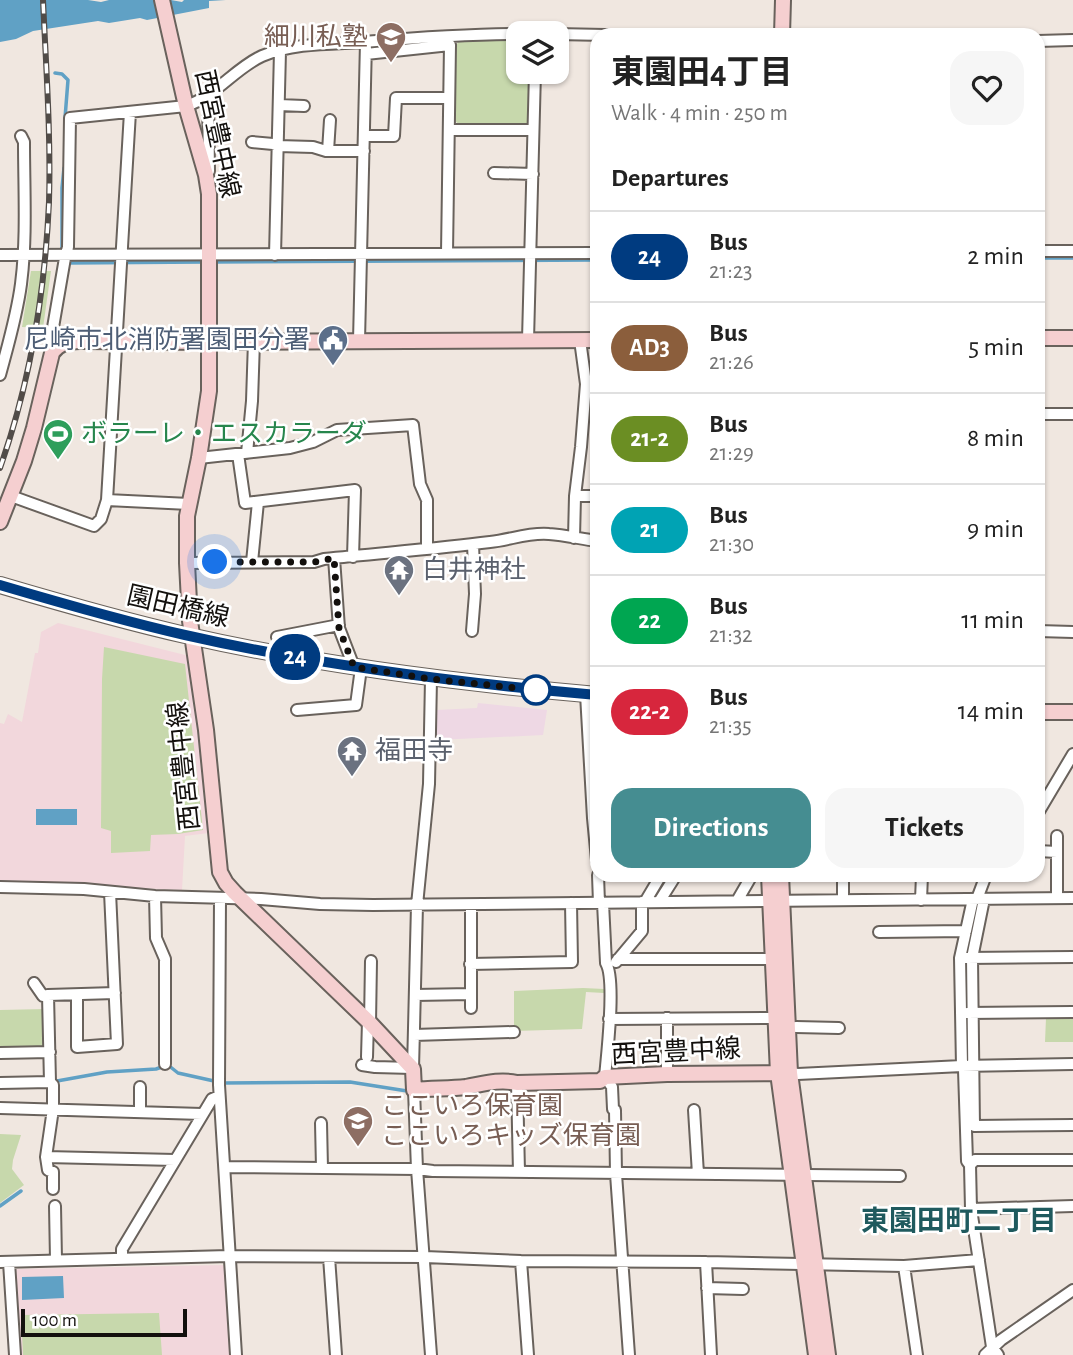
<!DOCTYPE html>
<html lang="en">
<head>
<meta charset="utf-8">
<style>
  body { margin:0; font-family:"Alegreya Sans","Noto Sans JP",sans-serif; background:#f6f6f6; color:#222; height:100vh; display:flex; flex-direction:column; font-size:26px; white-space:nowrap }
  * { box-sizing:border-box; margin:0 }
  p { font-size:23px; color:#767676 }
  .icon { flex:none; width:38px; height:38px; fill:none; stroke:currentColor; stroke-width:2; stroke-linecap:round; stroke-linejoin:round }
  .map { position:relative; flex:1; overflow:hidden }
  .drawer { position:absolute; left:590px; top:28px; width:455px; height:854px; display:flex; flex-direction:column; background:#fff; border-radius:21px; box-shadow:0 2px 5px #0004 }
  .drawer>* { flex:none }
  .badge { padding:0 14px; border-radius:23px; font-size:24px; line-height:46px }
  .fabs { position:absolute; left:506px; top:21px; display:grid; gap:14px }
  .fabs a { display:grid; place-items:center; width:63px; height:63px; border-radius:14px; background:#fff; box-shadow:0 2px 5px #0004; font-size:35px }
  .scale { position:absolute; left:21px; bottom:18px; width:166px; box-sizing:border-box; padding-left:7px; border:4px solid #13100d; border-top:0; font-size:19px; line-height:24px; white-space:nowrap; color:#13100d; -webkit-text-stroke:5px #fff; paint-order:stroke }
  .you { position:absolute; width:35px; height:35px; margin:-18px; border:5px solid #fff; border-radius:50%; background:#1a73e8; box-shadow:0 0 0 10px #1a73e833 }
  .map>.badge { position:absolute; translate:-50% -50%; box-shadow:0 0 0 4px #fff }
  h2 { padding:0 21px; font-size:26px; line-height:63px }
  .round { display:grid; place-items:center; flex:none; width:74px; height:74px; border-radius:21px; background:#f6f6f6 }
  .head { display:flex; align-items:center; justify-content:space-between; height:119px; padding:0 21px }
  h1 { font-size:33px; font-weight:700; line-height:52px }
  .action { display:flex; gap:14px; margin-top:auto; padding:14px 21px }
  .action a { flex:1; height:80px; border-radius:21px; background:#458d91; color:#fff; font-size:28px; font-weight:700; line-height:80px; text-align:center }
  .action a+a { background:#f6f6f6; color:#222 }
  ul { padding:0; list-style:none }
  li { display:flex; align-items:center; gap:21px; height:91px; padding:0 21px; border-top:2px solid #e0e0e0 }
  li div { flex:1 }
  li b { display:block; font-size:26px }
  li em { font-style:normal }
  li .badge { min-width:77px; font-weight:700; text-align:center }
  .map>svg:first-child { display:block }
  .commercial { fill:#eed8e4 }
  .education { fill:#f2d7dc }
  .green { fill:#c7d8ac }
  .water { fill:#60a1c5 }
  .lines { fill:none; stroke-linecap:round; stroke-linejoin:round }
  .stream { stroke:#60a1c5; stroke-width:3.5 }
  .street-casing { stroke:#69625c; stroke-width:14 }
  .secondary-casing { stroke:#69625c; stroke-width:18 }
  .street { stroke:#fff; stroke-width:10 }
  .secondary { stroke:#f5cfd0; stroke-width:14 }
  .rail-casing { stroke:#514c48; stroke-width:6 }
  .rail { stroke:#fff; stroke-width:3.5; stroke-dasharray:10; stroke-linecap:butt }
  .line-casing { stroke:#fff; stroke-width:16 }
  .line { stroke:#003b80; stroke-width:10 }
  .walk { stroke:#13100d; stroke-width:7; stroke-dasharray:0 12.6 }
  .stop-dot { fill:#fff; stroke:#003b80; stroke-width:3.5 }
  .labels { text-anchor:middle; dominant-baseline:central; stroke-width:5; stroke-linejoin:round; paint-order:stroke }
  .education-label { font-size:26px; fill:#785e54; stroke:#fff; text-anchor:end }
  .street-label { font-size:26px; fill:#13100d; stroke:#fff }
  .service-label { font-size:26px; fill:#4e5e75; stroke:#fff; text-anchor:end }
  .leisure-label { font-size:26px; fill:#27864d; stroke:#fff; text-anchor:start }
  .worship-label { font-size:26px; fill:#5b616d; stroke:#fff; text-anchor:start }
  .neighbourhood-label { font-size:28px; font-weight:bold; fill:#1f5a5e; stroke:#fff }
</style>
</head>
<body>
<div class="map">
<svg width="1073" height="1355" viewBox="0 0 1073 1355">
  <rect width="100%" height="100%" fill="#f0e7e0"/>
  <path class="commercial" d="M 478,703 L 547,710 L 543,735 L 437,740 L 436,710 L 477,708 Z"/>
  <path class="education" d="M 58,623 L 189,656 L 199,732 L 209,833 L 185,836 L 182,890 L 113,887 L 92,883 L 0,882 L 0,723 L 4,724 L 8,714 L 22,722 L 35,653 L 38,653 L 41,632 Z
    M 223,1265 L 225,1269 L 231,1355 L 18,1355 L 13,1272 L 16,1269 Z"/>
  <path class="green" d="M 459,41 L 518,41 L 518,72 L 529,72 L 528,124 L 524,126 L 460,125 L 455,121 L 455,47 Z
    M 31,271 L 51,271 L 43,328 L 22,327 Z
    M 104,647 L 185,664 L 203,830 L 178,834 L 151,835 L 150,851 L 111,853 L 111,831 L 101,828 L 102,679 Z
    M 583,988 L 604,989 L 604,993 L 586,992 L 582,1029 L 514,1031 L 514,991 Z
    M 46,1009 L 46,1048 L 0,1050 L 0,1010 Z
    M 1073,1017 L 1073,1042 L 1045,1042 L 1046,1018 Z
    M 0,1134 L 21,1135 L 13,1160 L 12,1169 L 24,1185 L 0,1203 Z
    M 159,1313 L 162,1355 L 23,1355 L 21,1315 Z"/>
  <path class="water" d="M 0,0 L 88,0 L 101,2 L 109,0 L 171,0 L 182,2 L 184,0 L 226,0 L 209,1 L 209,8 L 147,20 L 140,18 L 109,23 L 98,21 L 33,31 L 16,39 L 0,42 Z
    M 36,809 L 77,809 L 77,825 L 36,825 Z
    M 63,1276 L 64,1298 L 22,1300 L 22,1277 Z"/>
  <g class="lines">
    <path class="stream" d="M 55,73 L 62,74 L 68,80 L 65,118
      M 62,254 L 62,188 L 64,168
      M 1038,258 L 1073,258
      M 214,262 L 597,260
      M 67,263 L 206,262
      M 223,1083 L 350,1082 L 407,1091 L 407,1089
      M 57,1085 L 57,1081 L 107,1072 L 156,1069 L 168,1065 L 178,1073 L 214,1081
      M 0,1206 L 21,1191"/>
    <g class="street-casing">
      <path id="street" d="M 556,34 L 605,35
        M 1038,41 L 1073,40
        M 366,54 L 450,45 L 447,253
        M 208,94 L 209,171
        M 279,105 L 304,106
        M 449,130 L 533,130
        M 364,136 L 394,136 L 396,98 L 449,98
        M 252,142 L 273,144 L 278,146 L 313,147 L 326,151 L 364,151
        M 328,151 L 330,120
        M 494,173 L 533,174
        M 1038,251 L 1073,251
        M 0,255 L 597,253
        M 275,255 L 280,51
        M 528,340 L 535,72
        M 359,341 L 366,42
        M 55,348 L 51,339 L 65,258 L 68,247 L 70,118 L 186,106 C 215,97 235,68 262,56 C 293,43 330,44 363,42 C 414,38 466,34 518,34
        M 0,375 C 8,345 17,315 21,284 C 27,238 24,189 24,142 L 21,136
        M 1038,414 L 1073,414
        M 247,453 L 252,401 L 254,341
        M 238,454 L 245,503 L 355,490 L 353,557
        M 199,458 L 290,448 L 313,442 L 337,430 L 413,425 L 420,484 L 427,500 L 427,548
        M 11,496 L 94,526 L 101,519 L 107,500 L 130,112
        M 575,496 L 597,496
        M 107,500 L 189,504
        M 574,538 L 575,496 L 581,447 L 586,384 L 580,340
        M 334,558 L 339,628 L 354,667
        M 252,562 L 258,502
        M 187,563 L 314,562 L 324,559 C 380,553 435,549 490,542 C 510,540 529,532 549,534 C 565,535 581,539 597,541
        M 472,631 L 475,594 L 473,544
        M 1038,631 L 1073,632
        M 277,637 L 339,625
        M 586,694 L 593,818 L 597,860
        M 297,710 L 356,705 L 361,668
        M 1038,813 L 1073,754
        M 1038,851 L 1057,852
        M 598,875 L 599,903
        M 0,887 L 84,889 L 155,896 L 261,899 L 320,904 L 373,905 L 1073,898
        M 155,896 L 156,938 L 165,959 L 165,1064
        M 220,898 L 219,1085 L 236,1355
        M 1057,898 L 1057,836
        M 973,899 L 960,958 L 962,1066 L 964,1070 L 967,1161 L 970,1165 L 971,1209 L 992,1347 L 998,1355
        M 977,899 L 986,875
        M 984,899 L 972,958 L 974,1126 L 1073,1125
        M 843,900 L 843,875
        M 921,900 L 922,875
        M 737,901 L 752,875
        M 645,902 L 661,875
        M 659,902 L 676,875
        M 603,903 L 606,963 C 616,980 607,1054 605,1077 L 612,1087 L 613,1109 L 615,1110 L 616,1174 L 629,1355
        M 471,905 L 471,1008
        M 879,932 L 966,931
        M 966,958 L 1073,957
        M 618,959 L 772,959
        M 616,962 L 642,931 L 642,902
        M 470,964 L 572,962 L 571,903
        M 34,983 L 43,996 L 48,995
        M 77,995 L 77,1047 L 117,1044 L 110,892
        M 415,995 L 471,994
        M 967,1013 L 1073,1012
        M 667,1018 L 667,1074
        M 609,1019 L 775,1018
        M 370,1023 L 371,961
        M 796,1027 L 839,1028
        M 414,1035 L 514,1032
        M 0,1053 L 50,1052
        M 367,1057 L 368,1021
        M 362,1065 L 375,1067 L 412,1068
        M 413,1069 L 417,905 L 429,784 L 431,679
        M 790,1073 L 798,1074 L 962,1066 L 1073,1064
        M 0,1083 L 50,1082
        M 517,1083 L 519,1172
        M 414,1090 L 417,1169 L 431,1355
        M 0,1108 L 202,1114
        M 694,1110 L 698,1174
        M 140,1112 L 140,1087
        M 321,1123 L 322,1168
        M 46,1157 L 175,1160
        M 970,1165 L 975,1160 L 1073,1160
        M 225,1167 L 417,1169 L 433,1171 L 900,1176
        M 53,1189 L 53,1172 L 48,1170 L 46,1157 L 53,1109 L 53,1085 L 50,1082 L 48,995 L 115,993
        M 55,1206 L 56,1260
        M 971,1209 L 1073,1206
        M 329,1257 L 336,1355
        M 122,1259 L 122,1249 L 212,1099 L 219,1096
        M 521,1261 L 528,1355
        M 0,1262 L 229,1256 L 425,1257 L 521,1261 L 706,1262 L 904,1266 L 979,1260
        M 9,1262 L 15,1355
        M 706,1262 L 711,1355
        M 904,1266 L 917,1355
        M 707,1288 L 743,1289
        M 985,1355 L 1001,1340 L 1073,1290"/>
    </g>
    <g class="secondary-casing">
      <path id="secondary" d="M 162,0 L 186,106 L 206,175 L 209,194 L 209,391 L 199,458 L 187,516 L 187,563 L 190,621 L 206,730 L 220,872 L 226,883 L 235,893 L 370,1023 L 413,1069 L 414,1090 C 431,1088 449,1089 466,1087 C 483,1084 499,1079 517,1083 L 600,1081 L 605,1077 L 667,1074 L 790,1073
        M 782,35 L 783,0
        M 1038,338 L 1073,338
        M 0,522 L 24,461 L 34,428 L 52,353 C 59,343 68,341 80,341 L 209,342 L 597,340
        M 0,585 C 61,603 123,621 185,635 C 321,666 459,683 597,695
        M 1038,712 L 1073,712
        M 769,875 L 778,1073 L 816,1355
        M 781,875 L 790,1073 L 828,1355"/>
    </g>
    <use href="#street" class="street"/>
    <use href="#secondary" class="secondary"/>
    <g class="rail-casing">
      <path id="rail" d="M 0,468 C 30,383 45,292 49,202 C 51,135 46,67 43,0"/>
    </g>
    <use href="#rail" class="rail"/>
  </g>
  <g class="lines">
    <g class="line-casing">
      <path id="line" d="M 0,585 C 61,603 123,621 185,635 C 321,666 459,683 597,695"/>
    </g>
    <use href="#line" class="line"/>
    <path class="walk" d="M 215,562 L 314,562 L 334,558 L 339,628 L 354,667 L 431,679 L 536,690"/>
  </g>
  <defs>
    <g id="school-pin" transform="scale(1.575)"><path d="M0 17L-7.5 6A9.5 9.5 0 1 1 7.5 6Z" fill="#8d6e63" stroke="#fff"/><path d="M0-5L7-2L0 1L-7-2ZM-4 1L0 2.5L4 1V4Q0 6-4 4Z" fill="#fff"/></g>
    <g id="civic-pin" transform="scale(1.575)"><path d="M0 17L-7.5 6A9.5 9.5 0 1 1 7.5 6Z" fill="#5c6f8a" stroke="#fff"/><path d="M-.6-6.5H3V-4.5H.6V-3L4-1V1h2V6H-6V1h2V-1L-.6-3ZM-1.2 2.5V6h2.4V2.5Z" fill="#fff"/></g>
    <g id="stadium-pin" transform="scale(1.575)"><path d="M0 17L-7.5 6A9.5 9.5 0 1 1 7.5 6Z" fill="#2e9e5b" stroke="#fff"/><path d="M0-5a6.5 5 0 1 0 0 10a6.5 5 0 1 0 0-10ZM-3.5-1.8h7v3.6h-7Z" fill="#fff"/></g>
    <g id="temple-pin" transform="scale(1.575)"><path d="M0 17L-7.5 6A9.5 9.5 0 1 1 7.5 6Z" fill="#6b7280" stroke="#fff"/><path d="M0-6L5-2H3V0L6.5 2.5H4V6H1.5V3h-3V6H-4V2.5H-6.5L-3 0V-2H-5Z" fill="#fff"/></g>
  </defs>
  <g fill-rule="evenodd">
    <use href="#school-pin" x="391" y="37"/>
    <use href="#civic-pin" x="333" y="340"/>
    <use href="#stadium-pin" x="58" y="434"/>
    <use href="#temple-pin" x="399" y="570"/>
    <use href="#temple-pin" x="352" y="751"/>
    <use href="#school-pin" x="358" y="1121"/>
  </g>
  <circle class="stop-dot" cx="536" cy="690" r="14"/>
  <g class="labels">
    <g class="education-label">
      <text x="368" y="37">細川私塾</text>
      <text x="381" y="1106" text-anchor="start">ここいろ保育園<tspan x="381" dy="30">ここいろキッズ保育園</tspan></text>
    </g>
    <g class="street-label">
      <text transform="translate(217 134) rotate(78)">西宮豊中線</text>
      <text transform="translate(178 607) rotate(13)">園田橋線</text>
      <text transform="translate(184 766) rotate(-96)">西宮豊中線</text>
      <text transform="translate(676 1052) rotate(-3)">西宮豊中線</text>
    </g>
    <g class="service-label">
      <text x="310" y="340">尼崎市北消防署園田分署</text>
    </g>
    <g class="leisure-label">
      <text x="81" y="434">ボラーレ・エスカラーダ</text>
    </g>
    <g class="worship-label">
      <text x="422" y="570">白井神社</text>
      <text x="375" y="751">福田寺</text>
    </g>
    <g class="neighbourhood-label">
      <text x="959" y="1222">東園田町二丁目</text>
    </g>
  </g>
</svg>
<div class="fabs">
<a><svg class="icon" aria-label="layers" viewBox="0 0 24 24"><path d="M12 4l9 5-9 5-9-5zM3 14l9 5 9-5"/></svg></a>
</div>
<div class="scale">100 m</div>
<div class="you" style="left:215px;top:562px"></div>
<b class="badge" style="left:295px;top:657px;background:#003b80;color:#fff">24</b>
<section class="drawer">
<div class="head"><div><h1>東園田4丁目</h1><p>Walk · 4 min · 250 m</p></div><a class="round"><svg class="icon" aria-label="heart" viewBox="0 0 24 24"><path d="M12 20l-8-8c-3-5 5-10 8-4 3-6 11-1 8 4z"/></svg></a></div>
<h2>Departures</h2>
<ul>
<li><span class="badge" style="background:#003b80;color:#fff">24</span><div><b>Bus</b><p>21:23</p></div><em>2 min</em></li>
<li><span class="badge" style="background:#8b5e3c;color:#fff">AD3</span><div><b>Bus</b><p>21:26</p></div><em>5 min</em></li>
<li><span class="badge" style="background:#6b8e23;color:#fff">21-2</span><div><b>Bus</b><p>21:29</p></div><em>8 min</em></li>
<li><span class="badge" style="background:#00a3b4;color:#fff">21</span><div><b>Bus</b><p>21:30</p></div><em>9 min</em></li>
<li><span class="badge" style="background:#00a651;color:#fff">22</span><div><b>Bus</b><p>21:32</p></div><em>11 min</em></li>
<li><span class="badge" style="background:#d7263d;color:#fff">22-2</span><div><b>Bus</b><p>21:35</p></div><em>14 min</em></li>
</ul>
<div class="action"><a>Directions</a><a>Tickets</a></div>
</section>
</div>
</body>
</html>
